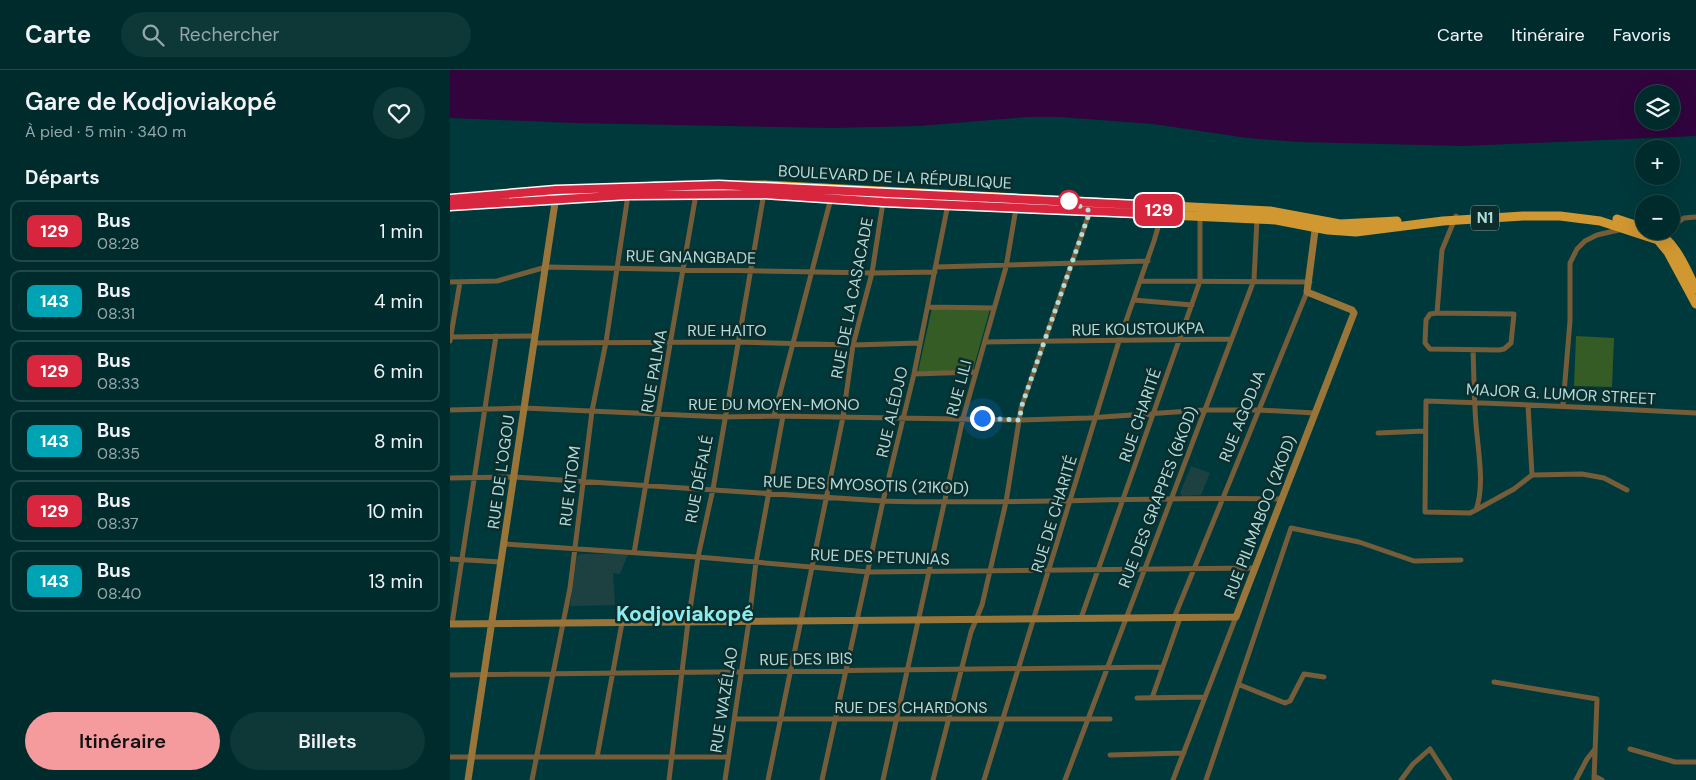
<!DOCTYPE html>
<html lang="fr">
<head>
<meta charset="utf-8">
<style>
  body { margin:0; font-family:"DM Sans",sans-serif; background:#0e3738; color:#f1f3f6; height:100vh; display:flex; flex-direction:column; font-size:19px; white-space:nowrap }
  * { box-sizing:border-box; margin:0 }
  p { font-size:16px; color:#95a7a9 }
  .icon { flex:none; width:28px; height:28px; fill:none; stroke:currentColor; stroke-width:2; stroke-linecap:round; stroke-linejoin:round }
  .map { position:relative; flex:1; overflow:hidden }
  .drawer { display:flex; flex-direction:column; background:#002b2c; width:450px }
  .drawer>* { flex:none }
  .badge { padding:0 10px; border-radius:8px; font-size:18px; line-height:32px }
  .controls { position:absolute; left:1185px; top:15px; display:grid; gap:10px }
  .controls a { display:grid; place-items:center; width:45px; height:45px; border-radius:50%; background:#002b2c; box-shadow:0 5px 20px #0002,0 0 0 1px #224748; font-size:25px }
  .you { position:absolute; width:25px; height:25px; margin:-12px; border:4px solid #fff; border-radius:50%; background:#1a73e8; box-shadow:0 0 0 8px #1a73e833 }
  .map>.badge { position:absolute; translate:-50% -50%; box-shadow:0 0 0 2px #fff }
  h2 { padding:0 25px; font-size:19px; line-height:45px }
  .round { display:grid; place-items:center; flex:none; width:52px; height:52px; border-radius:26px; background:#0e3738 }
  .headline { display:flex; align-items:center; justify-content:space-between; height:85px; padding:0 25px }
  h1 { font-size:24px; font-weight:600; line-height:38px }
  .cta { display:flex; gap:10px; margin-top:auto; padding:10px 25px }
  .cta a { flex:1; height:58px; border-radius:30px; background:#f59b9e; color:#111; font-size:20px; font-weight:600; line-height:58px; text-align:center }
  .cta a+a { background:#0e3738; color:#f1f3f6 }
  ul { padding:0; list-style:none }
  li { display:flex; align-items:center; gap:15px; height:62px; margin:0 10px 8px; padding:0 15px; border:2px solid #224748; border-radius:10px }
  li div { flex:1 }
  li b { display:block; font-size:19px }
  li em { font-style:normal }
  li .badge { min-width:55px; font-weight:700; text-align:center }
  header { display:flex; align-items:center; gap:30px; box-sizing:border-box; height:70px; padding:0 25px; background:#002b2c; border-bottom:1px solid #224748 }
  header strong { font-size:24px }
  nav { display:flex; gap:28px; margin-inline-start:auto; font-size:18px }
  .search { width:350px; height:45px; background:#0e3738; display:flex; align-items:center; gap:12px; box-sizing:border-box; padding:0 18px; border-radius:28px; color:#95a7a9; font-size:19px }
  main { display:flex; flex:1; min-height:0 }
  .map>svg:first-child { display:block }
  .built { fill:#1d4041 }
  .green { fill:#355c25 }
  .water { fill:#31043d; fill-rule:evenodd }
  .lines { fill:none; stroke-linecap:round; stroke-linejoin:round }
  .street { stroke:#755d3a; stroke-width:5 }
  .secondary { stroke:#9a753a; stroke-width:7 }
  .highway { stroke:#d19731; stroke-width:9 }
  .line-casing { stroke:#fff; stroke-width:11 }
  .line { stroke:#d7263d; stroke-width:8 }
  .walk { stroke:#b0dcdc; stroke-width:5; stroke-dasharray:0 9 }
  .stop-dot { fill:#fff; stroke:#d7263d; stroke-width:2.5 }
  .labels { text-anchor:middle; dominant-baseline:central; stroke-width:5; stroke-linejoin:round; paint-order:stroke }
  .shield { fill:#0d2d2d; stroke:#7fa8a8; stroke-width:1 }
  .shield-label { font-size:15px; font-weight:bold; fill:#b0dcdc }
  .street-label { font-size:16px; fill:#b0dcdc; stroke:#0d2d2d }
  .district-label { font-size:21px; font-weight:bold; fill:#8cedef; stroke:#0d2d2d }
</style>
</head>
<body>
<header>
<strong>Carte</strong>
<div class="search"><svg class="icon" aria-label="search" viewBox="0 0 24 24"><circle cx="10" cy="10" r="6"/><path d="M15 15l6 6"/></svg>Rechercher</div>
<nav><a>Carte</a><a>Itinéraire</a><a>Favoris</a></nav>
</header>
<main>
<section class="drawer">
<div class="headline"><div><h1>Gare de Kodjoviakopé</h1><p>À pied · 5 min · 340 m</p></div><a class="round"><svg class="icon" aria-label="heart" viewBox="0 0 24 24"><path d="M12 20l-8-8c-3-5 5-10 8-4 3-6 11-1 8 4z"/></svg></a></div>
<h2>Départs</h2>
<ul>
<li><span class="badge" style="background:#d7263d;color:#fff">129</span><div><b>Bus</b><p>08:28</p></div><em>1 min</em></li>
<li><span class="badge" style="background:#00a3b4;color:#fff">143</span><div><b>Bus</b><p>08:31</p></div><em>4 min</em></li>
<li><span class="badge" style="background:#d7263d;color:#fff">129</span><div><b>Bus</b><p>08:33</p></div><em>6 min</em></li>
<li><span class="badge" style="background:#00a3b4;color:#fff">143</span><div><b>Bus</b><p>08:35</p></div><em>8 min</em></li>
<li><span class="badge" style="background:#d7263d;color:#fff">129</span><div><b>Bus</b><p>08:37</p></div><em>10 min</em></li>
<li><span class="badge" style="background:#00a3b4;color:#fff">143</span><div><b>Bus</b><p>08:40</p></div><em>13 min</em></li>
</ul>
<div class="cta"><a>Itinéraire</a><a>Billets</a></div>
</section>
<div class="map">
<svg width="1246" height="710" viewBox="0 0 1246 710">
  <rect width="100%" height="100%" fill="#00393b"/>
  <path class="built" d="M 741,396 L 760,403 L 751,425 L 732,426 L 730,423 Z
    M 130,484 L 178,484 L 170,504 L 163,503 L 165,535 L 120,536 L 127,486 Z"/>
  <path class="green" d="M 482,238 L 540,239 L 523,300 L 468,302 Z
    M 1126,266 L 1164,268 L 1162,317 L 1124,316 Z"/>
  <path class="water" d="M 0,0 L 1246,0 L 1246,66 L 1014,76 L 849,72 L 797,68 L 703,54 L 609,47 L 577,47 L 470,56 L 381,58 L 125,53 L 0,48 ZM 1194,24 L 1221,24 L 1221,51 L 1194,51 Z"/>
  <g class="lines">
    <path class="street" d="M 1221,157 L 1234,148 L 1246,147
      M 486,197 L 698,191
      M 691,211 L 860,212
      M 0,212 L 47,211 L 96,197 L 422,203 L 485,202
      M 684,230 L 742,235
      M 478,237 L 544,238
      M 987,243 L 980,244 L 976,250 L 975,273 L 980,279 L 1049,280 L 1054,279 L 1061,273 L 1064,244 L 987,243 L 992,180 L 1006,146
      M 0,267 L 85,266
      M 0,271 L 10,212
      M 535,272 L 781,269
      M 84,273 L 288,272 L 403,275 L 470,273
      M 1023,280 C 1024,305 1024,330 1026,354 C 1028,381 1035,415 1026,440 L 1020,443 L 975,442 L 976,331 C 1066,334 1156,338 1246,343
      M 464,304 L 526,302
      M 1078,335 L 1082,405
      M 1113,335 L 1120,251 L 1120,193 L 1127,179 L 1135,171 L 1147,165 L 1173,159
      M 0,340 L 74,338 L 274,347 L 324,346 L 570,350 L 638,348 L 754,340 L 809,340 L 865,343
      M 324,346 L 381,128
      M 928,363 L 975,361
      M 0,408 L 64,407 L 433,431 C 566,435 699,426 832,429
      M 1026,440 L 1064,419 L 1082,405 L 1132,404 L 1154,408 L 1177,420
      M 55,474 L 248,487 L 418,502 L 805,498
      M 184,483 L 246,124
      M 0,489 L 51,492
      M 631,548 L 750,211 L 750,144
      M 724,548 L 857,222
      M 2,554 L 46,266
      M 0,605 L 712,597
      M 1044,612 L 1147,629 L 1144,710
      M 790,615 L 835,633 L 840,631 L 854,604 L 874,607
      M 687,628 L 755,627
      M 702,628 L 730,548
      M 285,649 L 660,649
      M 1180,679 L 1225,692 L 1246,692
      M 660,685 L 734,683
      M 0,687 L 278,687
      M 147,687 L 172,553
      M 1144,706 L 1152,710
      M 82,710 L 120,518 L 142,341 L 156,272 L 178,125
      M 219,710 L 238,552 L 248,487 L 263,419 L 314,123
      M 275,710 L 299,551 L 306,492 L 333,346
      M 318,710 L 393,347 L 403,275 L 422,203 L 433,132
      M 372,710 L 433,431 L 464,304 L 498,134
      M 433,710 L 513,348 L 556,197 L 566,138
      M 483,710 L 521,562 L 532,535 L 556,432 L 571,338 L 640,141
      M 534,710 L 669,271 L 704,171 L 709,154 L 709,143
      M 615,710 L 804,210 L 807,149
      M 723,710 L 786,547
      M 756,710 L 841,458 L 909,472 L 964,491 L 1011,490
      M 951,710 L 963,694 L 980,679 L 1000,710
      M 1126,710 L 1137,689 L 1145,679"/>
    <path class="secondary" d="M 0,554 L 786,547 L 904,243 L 902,240 L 857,222 L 866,153
      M 18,710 L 106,126"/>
    <path class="highway" d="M 0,129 L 206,116 L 315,115 L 820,141 L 890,154 L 947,151
      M 0,136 L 178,125 L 314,124 L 433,132 L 826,150 L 878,160 L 906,162 L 993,151 L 1073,146 L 1110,146 L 1150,151 L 1208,170 L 1218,182 L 1246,234
      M 1167,149 L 1194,158
      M 1203,161 C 1225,169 1236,199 1246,219"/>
  </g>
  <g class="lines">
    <g class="line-casing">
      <path id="line" d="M 0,129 L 106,120 L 269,115 L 709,136 L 710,144 L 433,132 L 314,124 L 178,125 L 0,136"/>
    </g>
    <use href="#line" class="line"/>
    <path class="walk" d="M 532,348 L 570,350 L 571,338 L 640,141 L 619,131"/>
  </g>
  <circle class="stop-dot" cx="619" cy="131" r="10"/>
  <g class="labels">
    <rect class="shield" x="1021" y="135.5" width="28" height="25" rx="4"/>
    <g class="shield-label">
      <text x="1035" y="148">N1</text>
    </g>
    <g class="street-label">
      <text transform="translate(445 107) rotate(3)">BOULEVARD DE LA RÉPUBLIQUE</text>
      <text transform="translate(241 187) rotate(1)">RUE GNANGBADE</text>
      <text transform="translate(402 228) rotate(-79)">RUE DE LA CASACADE</text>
      <text transform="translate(688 259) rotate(-1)">RUE KOUSTOUKPA</text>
      <text x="277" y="260">RUE HAITO</text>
      <text transform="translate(204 301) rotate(-80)">RUE PALMA</text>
      <text transform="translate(509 318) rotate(-75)">RUE LILI</text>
      <text transform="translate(1111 324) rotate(3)">MAJOR G. LUMOR STREET</text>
      <text x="324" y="334">RUE DU MOYEN-MONO</text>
      <text transform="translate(442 342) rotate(-77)">RUE ALÉDJO</text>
      <text transform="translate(690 345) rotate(-71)">RUE CHARITÉ</text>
      <text transform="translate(792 346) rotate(-68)">RUE AGODJA</text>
      <text transform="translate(51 402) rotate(-82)">RUE DE L'OGOU</text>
      <text transform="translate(249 409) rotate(-79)">RUE DÉFALÉ</text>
      <text transform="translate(416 415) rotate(2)">RUE DES MYOSOTIS (21KOD)</text>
      <text transform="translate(120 416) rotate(-83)">RUE KITOM</text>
      <text transform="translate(708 427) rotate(-69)">RUE DES GRAPPES (6KOD)</text>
      <text transform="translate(604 444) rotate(-73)">RUE DE CHARITÉ</text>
      <text transform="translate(810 447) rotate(-69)">RUE PILIMABOO (2KOD)</text>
      <text transform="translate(430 487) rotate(2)">RUE DES PETUNIAS</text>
      <text transform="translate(356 589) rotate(-1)">RUE DES IBIS</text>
      <text transform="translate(274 630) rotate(-81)">RUE WAZÉLAO</text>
      <text x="461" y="637">RUE DES CHARDONS</text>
    </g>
    <g class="district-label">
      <text x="235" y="544">Kodjoviakopé</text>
    </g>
  </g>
</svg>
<div class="controls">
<a><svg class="icon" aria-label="layers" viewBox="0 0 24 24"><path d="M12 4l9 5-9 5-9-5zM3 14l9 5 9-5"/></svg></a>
<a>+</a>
<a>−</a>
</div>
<div class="you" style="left:532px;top:348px"></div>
<b class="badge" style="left:709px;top:140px;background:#d7263d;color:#fff">129</b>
</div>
</main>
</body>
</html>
